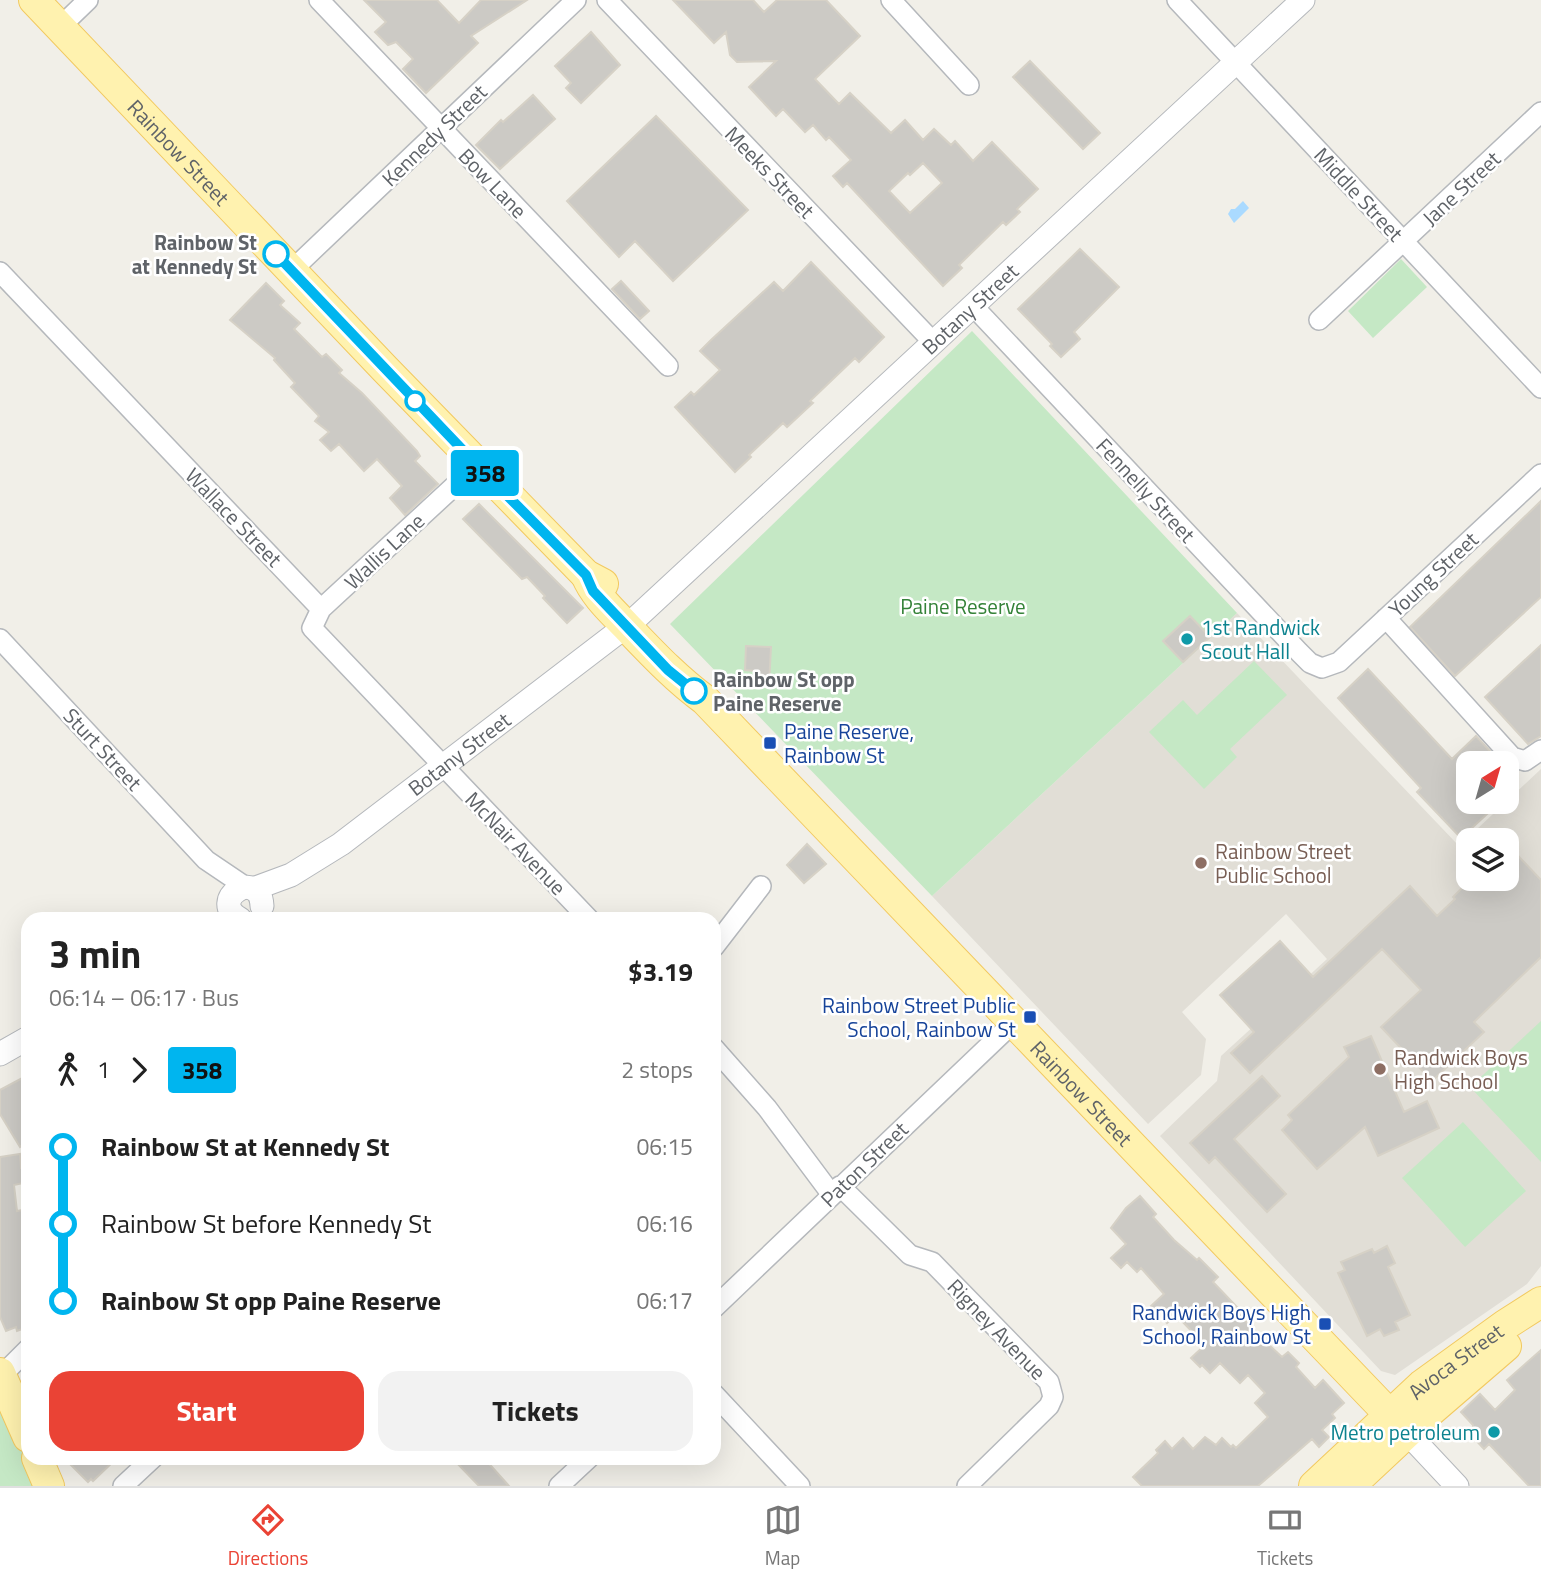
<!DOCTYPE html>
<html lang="en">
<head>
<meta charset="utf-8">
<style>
  body { margin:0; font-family:"Titillium Web",sans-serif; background:#f2f2f2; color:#222; height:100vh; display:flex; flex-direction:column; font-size:26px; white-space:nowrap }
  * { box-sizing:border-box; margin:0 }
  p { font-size:23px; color:#767676 }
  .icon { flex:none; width:38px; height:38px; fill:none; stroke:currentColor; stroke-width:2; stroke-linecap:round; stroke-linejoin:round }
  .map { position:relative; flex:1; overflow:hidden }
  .sheet { position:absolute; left:21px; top:912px; width:700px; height:553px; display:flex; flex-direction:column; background:#fff; border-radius:21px; box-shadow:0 7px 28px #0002 }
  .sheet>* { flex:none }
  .badge { padding:0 14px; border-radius:5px; font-size:24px; line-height:46px }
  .needle { width:46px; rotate:37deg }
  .fabs { position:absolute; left:1456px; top:751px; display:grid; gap:14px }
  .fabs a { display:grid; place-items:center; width:63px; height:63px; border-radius:14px; background:#fff; box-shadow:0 7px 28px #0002; font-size:35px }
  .map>.badge { position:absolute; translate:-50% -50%; box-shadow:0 0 0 4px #fff }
  .legs { display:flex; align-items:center; gap:10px; height:77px; padding:0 28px; font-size:23px }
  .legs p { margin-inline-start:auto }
  .summary { display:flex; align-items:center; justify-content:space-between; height:119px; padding:0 28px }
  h1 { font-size:38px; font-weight:700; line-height:52px }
  .cta { display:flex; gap:14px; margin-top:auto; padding:14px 28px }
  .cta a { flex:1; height:80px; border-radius:21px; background:#ea4335; color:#fff; font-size:28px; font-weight:700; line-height:80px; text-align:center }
  .cta a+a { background:#f2f2f2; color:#222 }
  ul { padding:0 28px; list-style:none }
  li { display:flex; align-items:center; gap:24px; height:77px; font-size:26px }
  li i { display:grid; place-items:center; width:10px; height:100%; margin:0 9px; background:currentColor }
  li i::after { content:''; width:18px; height:18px; margin:-9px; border:5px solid; border-radius:50%; background:#fff }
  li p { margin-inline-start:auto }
  li:first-child i { background:linear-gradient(#0000 50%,currentColor 0) }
  li:last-child i { background:linear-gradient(currentColor 50%,#0000 0) }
  .dock { display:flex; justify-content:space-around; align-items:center; height:98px; border-top:2px solid #e0e0e0; background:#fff; font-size:19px; color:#767676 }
  .dock a { display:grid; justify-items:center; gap:4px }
  .dock .current { color:#ea4335 }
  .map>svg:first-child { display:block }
  .education { fill:#e1ded6; fill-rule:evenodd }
  .green { fill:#c5e8c5 }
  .water { fill:#aadaff }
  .building { fill:#cccac5; stroke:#d6d1c6; stroke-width:2; fill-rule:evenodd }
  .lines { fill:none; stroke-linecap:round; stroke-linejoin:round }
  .minor-casing { stroke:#b5b8bc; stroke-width:22 }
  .tertiary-casing { stroke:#b5b8bc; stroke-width:25 }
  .primary-casing { stroke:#f2c960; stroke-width:32 }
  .minor { stroke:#fff; stroke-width:19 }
  .tertiary { stroke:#fff; stroke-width:23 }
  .primary { stroke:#fff2af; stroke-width:30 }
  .line-1-casing { stroke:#fff; stroke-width:16 }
  .line-1 { stroke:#00b5ef; stroke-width:10 }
  .stop-1-dot { fill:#fff; stroke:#00b5ef; stroke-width:3.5 }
  .culture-dot { fill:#0f9aa8; stroke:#fff; stroke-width:2.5 }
  .transit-dot { fill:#1a4fb4; stroke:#fff; stroke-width:2.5 }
  .education-dot { fill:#8d6e63; stroke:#fff; stroke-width:2.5 }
  .labels { text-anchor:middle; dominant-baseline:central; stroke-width:5; stroke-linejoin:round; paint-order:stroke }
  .street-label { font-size:21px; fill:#5f6368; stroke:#fff }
  .stop-label { font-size:21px; font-weight:bold; fill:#5f6368; stroke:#fff; text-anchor:end }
  .park-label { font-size:21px; fill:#348238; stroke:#fff }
  .culture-label { font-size:21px; fill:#0d838f; stroke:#fff; text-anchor:start }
  .transit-label { font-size:21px; fill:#164399; stroke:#fff; text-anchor:end }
  .education-label { font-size:21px; fill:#785e54; stroke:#fff; text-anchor:start }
</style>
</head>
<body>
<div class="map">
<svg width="1541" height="1486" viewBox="0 0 1541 1486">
  <rect width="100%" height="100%" fill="#f1efe8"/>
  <path class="education" d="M 1237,613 L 1459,846 L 1541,769 L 1541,1266 L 1527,1284 L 1395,1375 L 1381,1371 L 1160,1136 L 1217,1081 L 1221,1056 L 1327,959 L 1286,914 L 1182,1012 L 1206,1039 L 1201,1075 L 1148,1124 L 932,896 ZM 1468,840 L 1507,840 L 1507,878 L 1468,878 Z"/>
  <path class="green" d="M 1401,259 L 1427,287 L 1373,338 L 1348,311 Z
    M 972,331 L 1237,613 L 932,896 L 670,624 Z
    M 1254,661 L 1287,695 L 1230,749 L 1237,757 L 1204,789 L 1149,732 L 1183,700 L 1197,715 Z
    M 1541,1021 L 1541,1162 L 1470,1087 Z
    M 1463,1122 L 1526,1191 L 1465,1247 L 1402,1178 Z
    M 0,1396 L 40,1486 L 0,1486 Z"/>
  <path class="water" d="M 1243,201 L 1249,208 L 1234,223 L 1228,214 L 1231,209 L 1235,209 Z"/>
  <path class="building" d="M 364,0 L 437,0 L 459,23 L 481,0 L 527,0 L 471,36 L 478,43 L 426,93 L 403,69 L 413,59 L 396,42 L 388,45 L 375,32 L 386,22 Z
    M 673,0 L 753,0 L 764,12 L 777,0 L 826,0 L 860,36 L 815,79 L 839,104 L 850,93 L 891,133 L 905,120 L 923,140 L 934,129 L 951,145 L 955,141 L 973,161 L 992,142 L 1038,189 L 1017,209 L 1020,212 L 1006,225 L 1003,222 L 959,265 L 962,268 L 943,286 L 847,183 L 843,187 L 833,176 L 851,160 L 829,137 L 826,140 L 813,125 L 805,132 L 783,109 L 776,116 L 749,87 L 776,61 L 737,62 L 730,55 L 726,32 L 714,43 ZM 923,163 L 942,183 L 910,213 L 889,191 L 908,173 L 910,175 Z
    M 591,32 L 620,65 L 581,103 L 566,88 L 571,83 L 555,66 Z
    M 1030,61 L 1100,133 L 1083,149 L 1013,77 Z
    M 533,95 L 555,119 L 500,169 L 476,145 L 501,120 L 503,122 Z
    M 656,116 L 748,210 L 673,281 L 635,241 L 619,257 L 567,201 Z
    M 1080,249 L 1119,287 L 1074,332 L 1080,339 L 1061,357 L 1050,346 L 1052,344 L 1018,309 Z
    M 811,262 L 884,337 L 859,362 L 855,358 L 810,401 L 813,403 L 787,427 L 783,423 L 749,455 L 751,457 L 735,472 L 675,407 L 691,392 L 694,395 L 720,370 L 700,351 L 711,340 L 774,282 L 783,291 Z
    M 621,281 L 649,311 L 640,319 L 612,289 Z
    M 266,283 L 284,301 L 280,305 L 300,323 L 294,329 L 322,357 L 326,354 L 342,370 L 339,373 L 362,393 L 417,451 L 420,456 L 415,461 L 438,484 L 405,515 L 390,498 L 402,486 L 377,459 L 364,471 L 339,444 L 331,451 L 320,440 L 329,432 L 315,421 L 319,416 L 291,387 L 295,383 L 274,360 L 275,358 L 230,320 Z
    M 1541,501 L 1541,597 L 1455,676 L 1410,627 Z
    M 479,504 L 583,608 L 567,623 L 543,598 L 545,596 L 527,577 L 522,579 L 463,519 Z
    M 1190,616 L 1210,637 L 1183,662 L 1163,641 Z
    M 1541,645 L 1541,736 L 1528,744 L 1485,697 Z
    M 746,646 L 771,647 L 769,685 L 754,685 L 754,671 L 745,670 Z
    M 1368,669 L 1452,759 L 1476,736 L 1501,763 L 1468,763 L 1468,802 L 1500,802 L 1461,838 L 1417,792 L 1421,788 L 1338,698 Z
    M 807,844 L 826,864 L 804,883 L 787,865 Z
    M 1507,844 L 1541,880 L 1541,957 L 1474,1022 L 1484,1032 L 1432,1081 L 1381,1027 L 1421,990 L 1382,949 L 1250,1073 L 1231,1053 L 1254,1032 L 1220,995 L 1280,941 L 1313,977 L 1410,886 L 1437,916 L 1455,899 L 1453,897 L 1472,878 L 1507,878 Z
    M 1371,1036 L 1404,1112 L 1427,1101 L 1439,1128 L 1378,1156 L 1365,1127 L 1317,1169 L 1282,1130 L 1292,1120 L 1288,1115 L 1349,1057 L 1344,1047 Z
    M 28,1075 L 28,1141 L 20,1147 L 0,1114 L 0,1090 Z
    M 1262,1076 L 1280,1096 L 1234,1139 L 1286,1194 L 1267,1212 L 1215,1157 L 1209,1163 L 1190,1143 Z
    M 20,1154 L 21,1168 L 27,1168 L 28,1176 L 28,1182 L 14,1185 L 17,1211 L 28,1209 L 28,1327 L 17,1331 L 16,1327 L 6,1331 L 0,1317 L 0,1157 Z
    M 1140,1196 L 1156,1214 L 1153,1217 L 1174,1240 L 1197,1260 L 1199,1258 L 1218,1277 L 1213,1282 L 1237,1307 L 1234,1309 L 1268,1344 L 1282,1357 L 1288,1352 L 1299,1363 L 1296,1367 L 1315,1388 L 1323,1380 L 1344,1403 L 1332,1414 L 1335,1418 L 1322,1430 L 1329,1437 L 1319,1447 L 1312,1439 L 1258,1486 L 1142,1486 L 1133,1477 L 1158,1453 L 1156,1450 L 1165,1441 L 1172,1449 L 1183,1438 L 1193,1449 L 1205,1437 L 1216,1445 L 1222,1438 L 1231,1447 L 1233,1445 L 1236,1448 L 1268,1417 L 1255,1403 L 1265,1393 L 1248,1375 L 1240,1383 L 1220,1363 L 1210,1373 L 1202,1365 L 1200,1367 L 1191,1358 L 1205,1345 L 1176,1315 L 1167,1323 L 1151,1306 L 1164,1294 L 1141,1268 L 1137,1272 L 1127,1262 L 1121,1268 L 1111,1258 L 1126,1244 L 1111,1228 L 1126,1208 Z
    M 1387,1246 L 1395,1263 L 1388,1267 L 1410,1315 L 1395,1322 L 1399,1330 L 1384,1336 L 1380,1329 L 1367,1336 L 1338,1273 L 1345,1270 L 1341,1262 L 1372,1249 L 1374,1253 Z
    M 1541,1350 L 1541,1486 L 1529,1486 L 1489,1444 L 1484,1449 L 1473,1437 L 1473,1425 L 1461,1412 L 1480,1394 L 1495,1410 L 1515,1390 L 1507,1380 Z
    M 64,1458 L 117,1458 L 93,1481 L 91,1479 L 88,1482 Z
    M 452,1458 L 484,1458 L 509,1486 L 479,1486 Z"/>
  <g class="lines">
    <g class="minor-casing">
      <path id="minor" d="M 319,0 L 668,366
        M 607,0 L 934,343
        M 891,0 L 969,85
        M 1177,0 L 1541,388
        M 60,27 L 88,0
        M 292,270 L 576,0
        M 0,272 L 321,609 L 312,628 L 589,919
        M 974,307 L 1299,652 L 1310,663 L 1322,668 L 1339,662 L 1541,474
        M 1319,320 L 1541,112
        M 321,609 L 477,465
        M 1386,618 L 1512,757 L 1525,761 L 1541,750
        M 0,639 L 206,860 L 246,887
        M 714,947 L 761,886
        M 714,1048 L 767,1108 L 832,1195
        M 840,1186 L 910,1255 L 932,1262 L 1049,1382 L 1053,1397 L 1049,1406 L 967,1486
        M 714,1308 L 1014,1022
        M 1,1376 L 28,1349
        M 714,1394 L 800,1486
        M 123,1486 L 153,1458
        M 559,1486 L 589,1458"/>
    </g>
    <g class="tertiary-casing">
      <g id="tertiary">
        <path id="s1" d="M 636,618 L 1303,0"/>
        <path id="s2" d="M 253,889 L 291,875 L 341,844 L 626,626"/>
        <path d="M 240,919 C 206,900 260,866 262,906"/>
        <path d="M 0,1054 L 28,1038"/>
        <path d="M 1397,1422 L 1457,1486"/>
      </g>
    </g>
    <g class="primary-casing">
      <g id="primary">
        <path id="s3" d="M 34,0 L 385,369 L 586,575 L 603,584"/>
        <path id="s4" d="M 586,575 C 595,596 610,609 626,626 C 651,652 675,678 705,700 L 1390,1415"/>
        <path d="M 0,1373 L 28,1437"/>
        <path d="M 37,1458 L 49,1486"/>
        <path id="s5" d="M 1314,1486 L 1422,1385 L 1505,1325 L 1541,1302"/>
        <path d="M 1350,1486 L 1427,1414 L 1506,1346"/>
      </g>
    </g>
    <use href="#minor" class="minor"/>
    <use href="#tertiary" class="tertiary"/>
    <use href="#primary" class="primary"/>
  </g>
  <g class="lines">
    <g class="line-1-casing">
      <path id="line-1" d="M 276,254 L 477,465 L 586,575 L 593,591 L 668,670 L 694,691"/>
    </g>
    <use href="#line-1" class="line-1"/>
  </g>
  <g class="stop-1-dot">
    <circle cx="276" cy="254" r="12"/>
    <circle cx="415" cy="401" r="9"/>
    <circle cx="694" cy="691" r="12"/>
  </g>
  <g class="culture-dot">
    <circle cx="1187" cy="639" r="7"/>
    <circle cx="1494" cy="1432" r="7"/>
  </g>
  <g class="transit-dot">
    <rect x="763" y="736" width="14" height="14" rx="3.5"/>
    <rect x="1023" y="1010" width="14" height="14" rx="3.5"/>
    <rect x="1318" y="1317" width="14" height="14" rx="3.5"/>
  </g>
  <g class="education-dot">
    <circle cx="1201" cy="863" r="7"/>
    <circle cx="1380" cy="1069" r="7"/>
  </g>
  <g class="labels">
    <g class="street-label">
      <text transform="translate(434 135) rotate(-44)">Kennedy Street</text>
      <text stroke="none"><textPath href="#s3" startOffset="210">Rainbow Street</textPath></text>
      <text transform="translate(770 172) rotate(46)">Meeks Street</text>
      <text transform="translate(493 183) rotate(46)">Bow Lane</text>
      <text transform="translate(1461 188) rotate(-43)">Jane Street</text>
      <text transform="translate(1359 194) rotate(47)">Middle Street</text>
      <text stroke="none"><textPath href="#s1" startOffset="455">Botany Street</textPath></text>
      <text transform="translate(1146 490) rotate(47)">Fennelly Street</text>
      <text transform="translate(234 517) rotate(46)">Wallace Street</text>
      <text transform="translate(384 551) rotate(-43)">Wallis Lane</text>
      <text transform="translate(1433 574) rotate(-43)">Young Street</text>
      <text transform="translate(103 749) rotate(47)">Sturt Street</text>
      <text stroke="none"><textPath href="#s2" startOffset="248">Botany Street</textPath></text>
      <text transform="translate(516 843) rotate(46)">McNair Avenue</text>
      <text stroke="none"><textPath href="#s4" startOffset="718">Rainbow Street</textPath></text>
      <text transform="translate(864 1164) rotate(-44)">Paton Street</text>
      <text transform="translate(997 1329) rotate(46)">Rigney Avenue</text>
      <text stroke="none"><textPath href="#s5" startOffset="189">Avoca Street</textPath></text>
    </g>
    <g class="stop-label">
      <text x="257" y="242">Rainbow St<tspan x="257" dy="24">at Kennedy St</tspan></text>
      <text x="713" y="679" text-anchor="start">Rainbow St opp<tspan x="713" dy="24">Paine Reserve</tspan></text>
    </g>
    <g class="park-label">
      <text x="963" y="606">Paine Reserve</text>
    </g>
    <g class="culture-label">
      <text x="1201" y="627">1st Randwick<tspan x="1201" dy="24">Scout Hall</tspan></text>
      <text x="1480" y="1432" text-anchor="end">Metro petroleum</text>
    </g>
    <g class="transit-label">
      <text x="784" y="731" text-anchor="start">Paine Reserve,<tspan x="784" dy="24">Rainbow St</tspan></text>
      <text x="1016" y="1005">Rainbow Street Public<tspan x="1016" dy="24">School, Rainbow St</tspan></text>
      <text x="1311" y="1312">Randwick Boys High<tspan x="1311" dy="24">School, Rainbow St</tspan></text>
    </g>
    <g class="education-label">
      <text x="1215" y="851">Rainbow Street<tspan x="1215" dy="24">Public School</tspan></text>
      <text x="1394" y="1057">Randwick Boys<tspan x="1394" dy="24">High School</tspan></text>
    </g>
  </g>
</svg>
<div class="fabs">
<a><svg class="needle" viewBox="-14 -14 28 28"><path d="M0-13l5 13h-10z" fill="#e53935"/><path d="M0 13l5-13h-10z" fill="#767676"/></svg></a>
<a><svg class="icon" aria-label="layers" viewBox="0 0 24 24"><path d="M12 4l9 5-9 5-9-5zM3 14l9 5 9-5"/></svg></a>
</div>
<b class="badge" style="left:485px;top:473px;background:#00b5ef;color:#111">358</b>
<section class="sheet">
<div class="summary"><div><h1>3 min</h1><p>06:14 – 06:17 · Bus</p></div><b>$3.19</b></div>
<div class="legs"><svg class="icon" aria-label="walk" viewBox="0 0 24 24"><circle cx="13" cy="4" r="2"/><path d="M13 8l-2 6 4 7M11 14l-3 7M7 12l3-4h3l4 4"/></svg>1<svg class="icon" aria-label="forward" viewBox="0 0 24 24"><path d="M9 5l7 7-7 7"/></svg><b class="badge" style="background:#00b5ef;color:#111">358</b><p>2 stops</p></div>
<ul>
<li><i style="color:#00b5ef"></i><b>Rainbow St at Kennedy St</b><p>06:15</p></li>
<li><i style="color:#00b5ef"></i><span>Rainbow St before Kennedy St</span><p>06:16</p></li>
<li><i style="color:#00b5ef"></i><b>Rainbow St opp Paine Reserve</b><p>06:17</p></li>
</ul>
<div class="cta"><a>Start</a><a>Tickets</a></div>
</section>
</div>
<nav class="dock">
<a class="current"><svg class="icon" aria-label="directions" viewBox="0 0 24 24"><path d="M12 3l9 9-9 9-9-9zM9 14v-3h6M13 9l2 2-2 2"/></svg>Directions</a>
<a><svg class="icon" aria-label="map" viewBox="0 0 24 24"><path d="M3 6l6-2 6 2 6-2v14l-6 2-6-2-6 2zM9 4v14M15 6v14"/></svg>Map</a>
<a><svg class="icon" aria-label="tickets" viewBox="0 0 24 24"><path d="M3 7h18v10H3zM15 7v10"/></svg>Tickets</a>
</nav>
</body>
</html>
